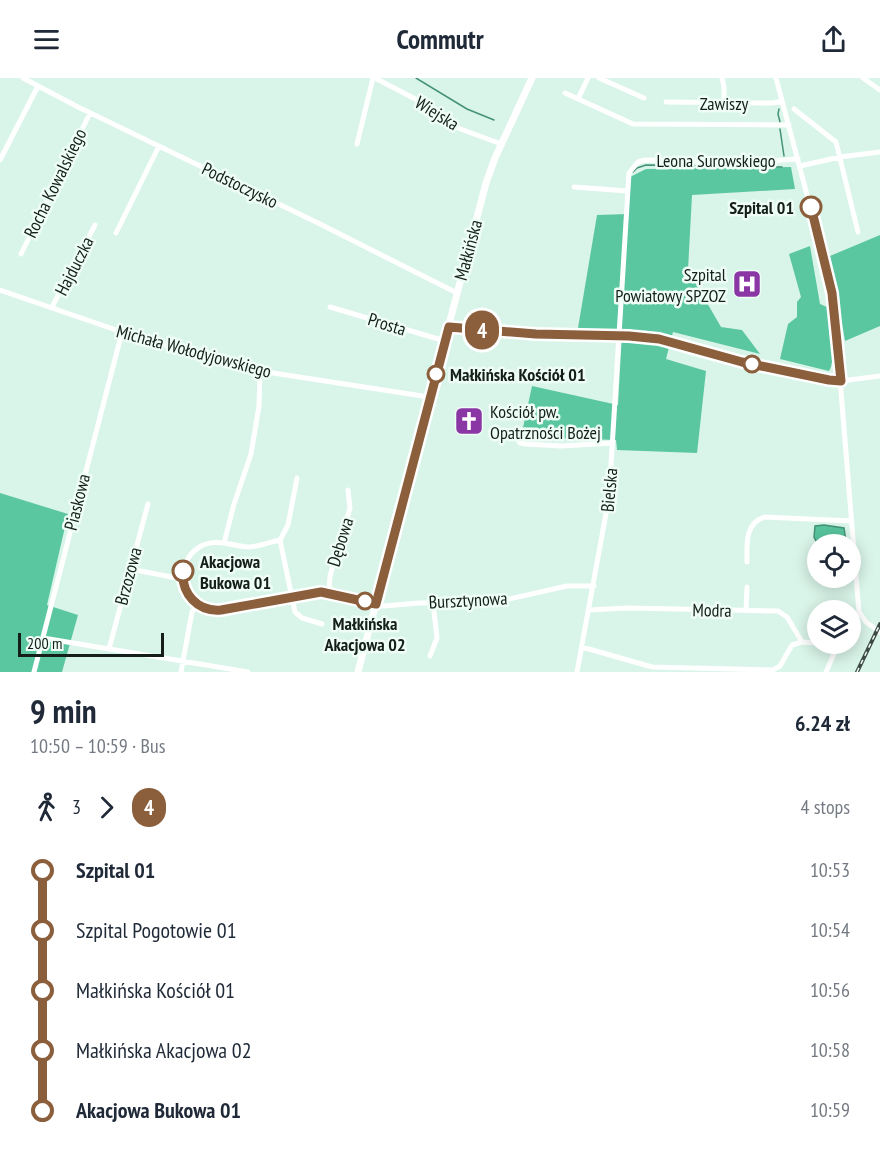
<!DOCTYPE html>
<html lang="en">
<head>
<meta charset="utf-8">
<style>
  body { margin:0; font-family:"PT Sans Narrow",sans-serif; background:#f2f2f3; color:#1f2937; height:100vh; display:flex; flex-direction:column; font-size:22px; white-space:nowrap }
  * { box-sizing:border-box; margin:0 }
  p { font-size:20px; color:#747a83 }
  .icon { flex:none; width:33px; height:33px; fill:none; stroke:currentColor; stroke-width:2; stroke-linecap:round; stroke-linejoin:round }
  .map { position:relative; height:594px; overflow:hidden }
  .sheet { display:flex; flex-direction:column; background:#fff; flex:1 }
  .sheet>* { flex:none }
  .badge { padding:0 12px; border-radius:20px; font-size:21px; line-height:39px }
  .tools { position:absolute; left:807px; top:456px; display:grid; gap:12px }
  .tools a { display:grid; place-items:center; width:54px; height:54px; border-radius:50%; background:#fff; box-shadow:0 3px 15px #0003; font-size:30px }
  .scale { position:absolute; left:18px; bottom:15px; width:146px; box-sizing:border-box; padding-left:6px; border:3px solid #151e1a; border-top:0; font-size:16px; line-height:21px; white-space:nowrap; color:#151e1a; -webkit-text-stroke:4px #eefef7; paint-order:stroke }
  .map>.badge { position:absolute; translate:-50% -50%; box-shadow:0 0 0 3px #fff }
  .legs { display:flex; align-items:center; gap:9px; height:66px; padding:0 30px; font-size:20px }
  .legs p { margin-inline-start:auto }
  .head { display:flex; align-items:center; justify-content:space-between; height:102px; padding:0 30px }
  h1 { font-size:33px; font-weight:800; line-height:45px }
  ul { padding:0 30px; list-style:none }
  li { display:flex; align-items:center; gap:21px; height:60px; font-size:22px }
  li i { display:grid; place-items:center; width:9px; height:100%; margin:0 8px; background:currentColor }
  li i::after { content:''; width:15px; height:15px; margin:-8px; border:4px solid; border-radius:50%; background:#fff }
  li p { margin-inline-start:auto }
  li:first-child i { background:linear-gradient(#0000 50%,currentColor 0) }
  li:last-child i { background:linear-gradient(currentColor 50%,#0000 0) }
  header { display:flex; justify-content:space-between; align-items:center; height:78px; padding:0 30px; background:#fff; font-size:27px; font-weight:800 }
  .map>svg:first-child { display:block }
  .forest { fill:#5bc7a1 }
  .water { fill:#58c49e; stroke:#449276; stroke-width:1.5 }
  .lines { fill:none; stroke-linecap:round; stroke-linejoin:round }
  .stream { stroke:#449276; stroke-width:1.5 }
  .minor { stroke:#fff; stroke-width:5 }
  .major { stroke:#fff; stroke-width:7 }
  .rail-casing { stroke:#3f4b46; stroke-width:4 }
  .rail { stroke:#eefef7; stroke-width:1.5; stroke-dasharray:4.5; stroke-linecap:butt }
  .line-1-casing { stroke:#fff; stroke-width:14 }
  .line-1 { stroke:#8b5e3c; stroke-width:9 }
  .stop-1-dot { fill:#fff; stroke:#8b5e3c; stroke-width:3 }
  .labels { text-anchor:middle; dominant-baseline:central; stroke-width:5; stroke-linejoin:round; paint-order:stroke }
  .street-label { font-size:18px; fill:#151e1a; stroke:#eefef7 }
  .stop-label { font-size:18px; font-weight:bold; fill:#151e1a; stroke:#eefef7; text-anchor:start }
  .poi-label { font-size:18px; fill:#151e1a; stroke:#eefef7; text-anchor:end }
</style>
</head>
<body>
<header><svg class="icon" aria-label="menu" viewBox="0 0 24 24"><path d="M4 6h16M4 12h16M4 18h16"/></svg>Commutr<svg class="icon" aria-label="share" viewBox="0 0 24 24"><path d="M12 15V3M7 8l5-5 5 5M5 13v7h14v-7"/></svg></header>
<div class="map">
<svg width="880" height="594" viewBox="0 0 880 594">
  <rect width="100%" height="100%" fill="#d9f4e8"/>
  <path class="forest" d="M 791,89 L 795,111 L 692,117 L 688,192 L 721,249 L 742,252 L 760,276 L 673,254 L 666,281 L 706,293 L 697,375 L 617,372 L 616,362 L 521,359 L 532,308 L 618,327 L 622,255 L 577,256 L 597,137 L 628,136 L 630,99 L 646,91 Z
    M 880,157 L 880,248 L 845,263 L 830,178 Z
    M 810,168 L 820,226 L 827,229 C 829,245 837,281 829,293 L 780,281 L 788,246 L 797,239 L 797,224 L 801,219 L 789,176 Z
    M 0,415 L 68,436 L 47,527 L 78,537 L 62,594 L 0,594 Z"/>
  <path class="water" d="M 824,447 L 844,450 L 846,464 L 816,463 L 814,459 L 815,448 Z"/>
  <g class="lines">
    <path class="stream" d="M 416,0 L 467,31 L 494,42
      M 779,31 L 778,36 L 780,44
      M 780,51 L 784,78
      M 633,94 L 637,90 L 646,87 L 782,89"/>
    <path class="minor" d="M 23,0 L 78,29 L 318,145 L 457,215
      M 375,0 L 421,24 L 439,41 L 458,50 L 501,66
      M 599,0 L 644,20
      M 722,0 L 724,9 L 724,25
      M 776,0 L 833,215 L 859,534 L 866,544 L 880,554
      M 863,0 L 880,12
      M 565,15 L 633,46 L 789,47
      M 578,21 L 588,0
      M 666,24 L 773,25 L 782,23
      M 794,31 L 836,64 L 858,154
      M 357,66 L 373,0
      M 0,82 L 38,8
      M 800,88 L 840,79 L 880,74
      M 574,109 L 627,113
      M 116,155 L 159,68
      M 21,176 L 90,35
      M 0,212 L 122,254 L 224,285 L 260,293 L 429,319
      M 52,229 L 95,147
      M 330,229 L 445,263
      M 449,249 L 536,256 L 629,258 L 659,261 L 742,284 L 829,302 L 841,303 L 880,298
      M 517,360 L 520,365 L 526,366 L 561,368 L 612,365
      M 297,400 L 288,447 L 280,462 L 295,534 L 302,540 L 322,546
      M 280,462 C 270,464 258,469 248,469 C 232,468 217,460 201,468 C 171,485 181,531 216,533 L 321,515 L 384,528 L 419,525 L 496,524 L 567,508 L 594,508
      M 224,465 L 234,426 L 251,376 L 259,328 L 260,293
      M 747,484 C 747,468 744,446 764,439 L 852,443
      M 130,491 L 182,501
      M 329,515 L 330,498 L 350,430 L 348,412
      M 589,532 L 627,530 L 778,533 L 787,539 L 802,564 L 818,565
      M 746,532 L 747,509
      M 850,543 L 860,535
      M 43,560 L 248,594
      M 582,569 L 652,589 L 773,592 L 780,588 L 792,567 L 802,564
      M 109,571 L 148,426
      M 430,578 L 437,560 L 433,525
      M 34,594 L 122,254
      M 181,594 L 192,534 L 197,527
      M 577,594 L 609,419 L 629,95 L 638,84 L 645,82 L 755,84 L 798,81
      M 826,594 L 837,569"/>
    <path class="major" d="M 358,594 L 486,105 L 495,80 L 532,0"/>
    <g class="rail-casing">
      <path id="rail" d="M 857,594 L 880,546"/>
    </g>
    <use href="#rail" class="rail"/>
  </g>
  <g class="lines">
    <g class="line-1-casing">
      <path id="line-1" d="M 183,493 C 181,516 198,534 221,532 L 321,514 L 376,526 L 449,249 L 536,256 L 629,258 L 659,261 L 742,284 L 829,302 L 841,303 L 832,215 L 811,129"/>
    </g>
    <use href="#line-1" class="line-1"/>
  </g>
  <defs>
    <g id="hospital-square" transform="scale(1.5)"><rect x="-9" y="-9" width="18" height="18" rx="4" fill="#8a36a4" stroke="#eefef7"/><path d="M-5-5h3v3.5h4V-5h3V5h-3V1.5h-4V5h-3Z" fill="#fff"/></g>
    <g id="church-square" transform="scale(1.5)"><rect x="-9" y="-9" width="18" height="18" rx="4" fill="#8a36a4" stroke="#eefef7"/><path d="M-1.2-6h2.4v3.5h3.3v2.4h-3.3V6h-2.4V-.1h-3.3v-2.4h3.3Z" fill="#fff"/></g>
  </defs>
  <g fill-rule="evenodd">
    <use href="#hospital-square" x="747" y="206"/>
    <use href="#church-square" x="469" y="343"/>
  </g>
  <g class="stop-1-dot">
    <circle cx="811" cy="129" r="10"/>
    <circle cx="752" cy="286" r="8"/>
    <circle cx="436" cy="296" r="8"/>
    <circle cx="183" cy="493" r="10"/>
    <circle cx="365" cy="523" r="8"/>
  </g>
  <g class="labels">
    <g class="street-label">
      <text x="724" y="25">Zawiszy</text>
      <text transform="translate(437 35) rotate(32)">Wiejska</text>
      <text x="716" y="82">Leona Surowskiego</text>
      <text transform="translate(55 105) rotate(-64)">Rocha Kowalskiego</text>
      <text transform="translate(240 107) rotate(26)">Podstoczysko</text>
      <text transform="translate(468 172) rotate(-75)">Małkińska</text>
      <text transform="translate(74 188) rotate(-63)">Hajduczka</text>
      <text transform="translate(387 246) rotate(17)">Prosta</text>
      <text transform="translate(194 273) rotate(15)">Michała Wołodyjowskiego</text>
      <text transform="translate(609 412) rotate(-85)">Bielska</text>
      <text transform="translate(77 424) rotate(-76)">Piaskowa</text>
      <text transform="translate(340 464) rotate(-73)">Dębowa</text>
      <text transform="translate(128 498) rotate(-75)">Brzozowa</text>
      <text transform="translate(468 522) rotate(-3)">Bursztynowa</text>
      <text transform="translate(712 532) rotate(1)">Modra</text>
    </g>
    <g class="stop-label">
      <text x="794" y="129" text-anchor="end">Szpital 01</text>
      <text x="450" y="296">Małkińska Kościół 01</text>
      <text x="200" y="483">Akacjowa<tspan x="200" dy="21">Bukowa 01</tspan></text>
      <text x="365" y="545" text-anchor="middle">Małkińska<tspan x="365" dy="21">Akacjowa 02</tspan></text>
    </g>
    <g class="poi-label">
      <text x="726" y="196">Szpital<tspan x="726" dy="21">Powiatowy SPZOZ</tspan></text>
      <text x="490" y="333" text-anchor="start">Kościół pw.<tspan x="490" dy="21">Opatrzności Bożej</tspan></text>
    </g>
  </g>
</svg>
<div class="tools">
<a><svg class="icon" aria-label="locate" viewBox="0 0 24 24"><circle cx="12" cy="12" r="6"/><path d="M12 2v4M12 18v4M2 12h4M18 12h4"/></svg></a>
<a><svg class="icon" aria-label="layers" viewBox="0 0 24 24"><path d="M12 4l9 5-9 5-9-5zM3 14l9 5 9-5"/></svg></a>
</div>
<div class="scale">200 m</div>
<b class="badge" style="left:482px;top:252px;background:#8b5e3c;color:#fff">4</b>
</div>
<section class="sheet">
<div class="head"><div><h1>9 min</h1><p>10:50 – 10:59 · Bus</p></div><b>6.24 zł</b></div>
<div class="legs"><svg class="icon" aria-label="walk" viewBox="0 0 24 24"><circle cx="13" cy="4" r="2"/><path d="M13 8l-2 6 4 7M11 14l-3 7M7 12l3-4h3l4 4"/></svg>3<svg class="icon" aria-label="forward" viewBox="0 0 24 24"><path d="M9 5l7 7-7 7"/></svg><b class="badge" style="background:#8b5e3c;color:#fff">4</b><p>4 stops</p></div>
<ul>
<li><i style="color:#8b5e3c"></i><b>Szpital 01</b><p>10:53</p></li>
<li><i style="color:#8b5e3c"></i><span>Szpital Pogotowie 01</span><p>10:54</p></li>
<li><i style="color:#8b5e3c"></i><span>Małkińska Kościół 01</span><p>10:56</p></li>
<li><i style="color:#8b5e3c"></i><span>Małkińska Akacjowa 02</span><p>10:58</p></li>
<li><i style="color:#8b5e3c"></i><b>Akacjowa Bukowa 01</b><p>10:59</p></li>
</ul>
</section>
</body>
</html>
